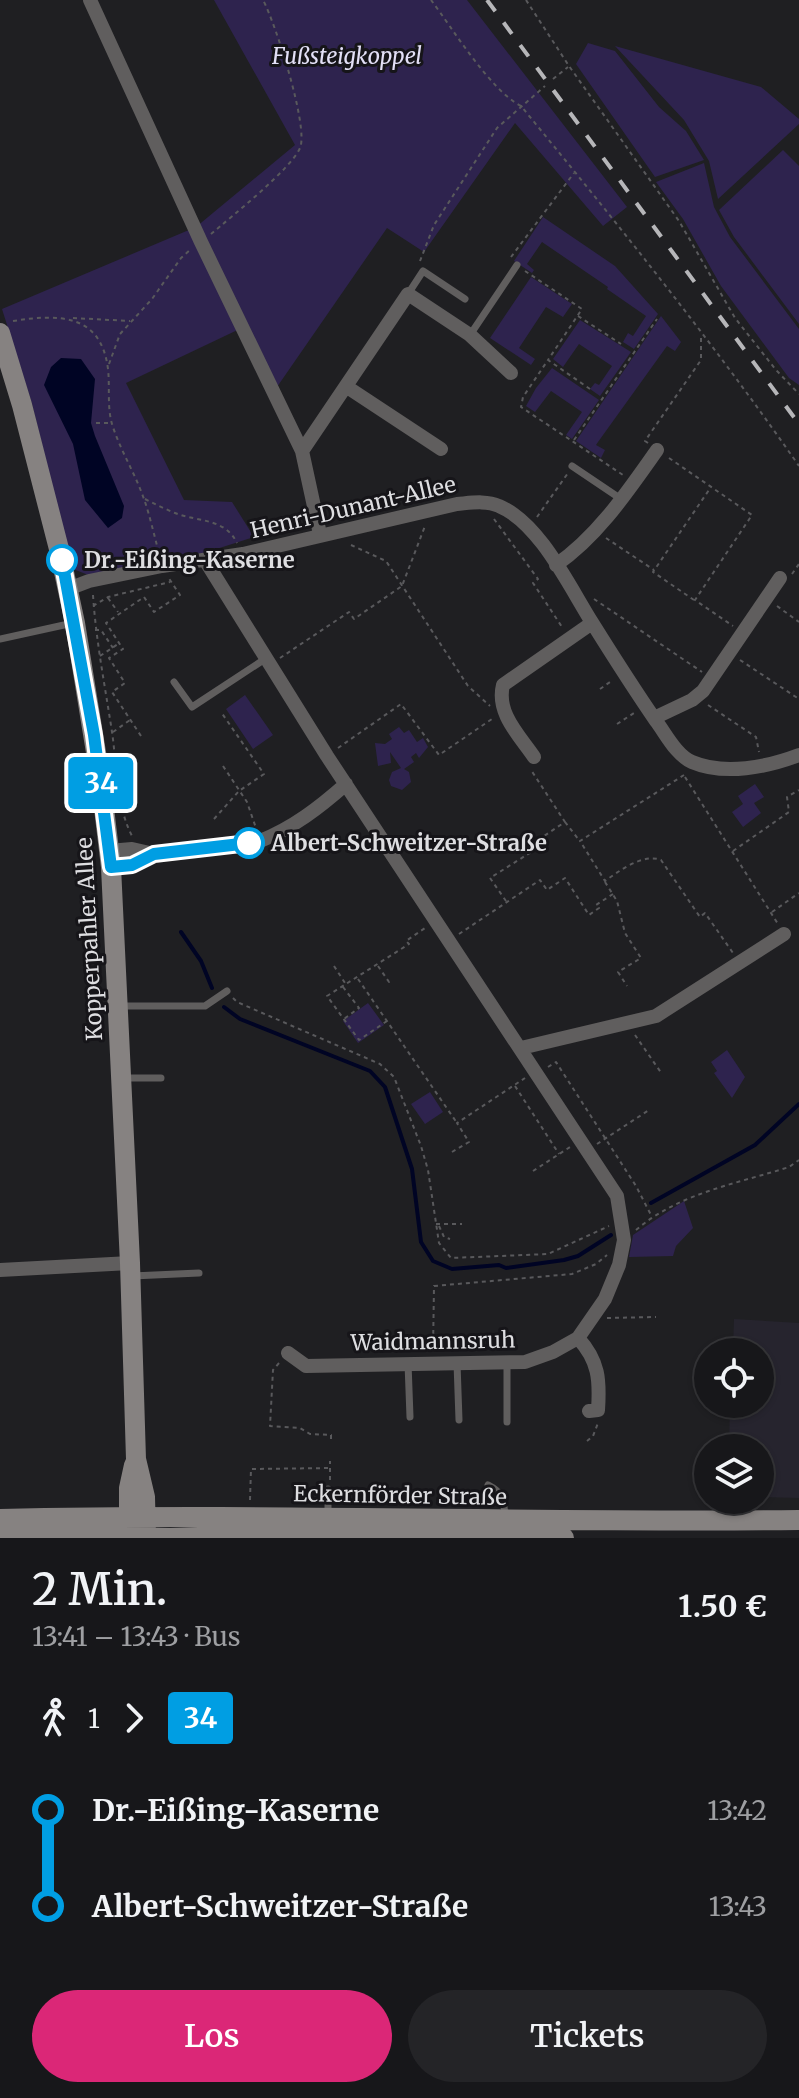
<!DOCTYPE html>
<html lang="de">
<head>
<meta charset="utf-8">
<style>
  body { margin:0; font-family:Merriweather,serif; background:#242427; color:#f1f3f6; height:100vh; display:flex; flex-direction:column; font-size:30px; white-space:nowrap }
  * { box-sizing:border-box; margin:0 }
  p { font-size:26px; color:#9e9fa2 }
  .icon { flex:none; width:44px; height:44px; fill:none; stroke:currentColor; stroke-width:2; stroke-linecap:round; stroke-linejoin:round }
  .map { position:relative; height:1538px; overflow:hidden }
  .details { display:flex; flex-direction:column; background:#17171a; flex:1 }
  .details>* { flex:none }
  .badge { padding:0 16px; border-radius:6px; font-size:28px; line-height:52px }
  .tools { position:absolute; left:694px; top:1338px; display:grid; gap:16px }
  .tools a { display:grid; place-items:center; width:80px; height:80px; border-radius:50%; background:#17171a; box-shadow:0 2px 6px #0004,0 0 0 2px #363639; font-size:40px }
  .map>.badge { position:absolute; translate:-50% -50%; box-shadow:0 0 0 4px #fff }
  .legs { display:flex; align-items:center; gap:12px; height:88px; padding:0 32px; font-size:26px }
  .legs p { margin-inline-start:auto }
  .headline { display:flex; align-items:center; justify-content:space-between; height:136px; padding:0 32px }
  h1 { font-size:44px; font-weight:600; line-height:60px }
  .action { display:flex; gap:16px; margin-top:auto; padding:16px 32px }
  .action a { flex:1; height:92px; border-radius:48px; background:#db2777; color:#fff; font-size:32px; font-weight:600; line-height:92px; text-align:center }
  .action a+a { background:#242427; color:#f1f3f6 }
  ul { padding:0 32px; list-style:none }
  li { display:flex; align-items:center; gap:28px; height:96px; font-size:30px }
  li i { display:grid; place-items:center; width:12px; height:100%; margin:0 10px; background:currentColor }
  li i::after { content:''; width:20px; height:20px; margin:-10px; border:6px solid; border-radius:50%; background:#17171a }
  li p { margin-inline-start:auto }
  li:first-child i { background:linear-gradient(#0000 50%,currentColor 0) }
  li:last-child i { background:linear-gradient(currentColor 50%,#0000 0) }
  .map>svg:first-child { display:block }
  .built { fill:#26242e }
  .green { fill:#2e234e }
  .water { fill:#000424 }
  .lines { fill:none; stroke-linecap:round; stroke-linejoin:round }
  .stream { stroke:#000424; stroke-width:4 }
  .path { stroke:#59595c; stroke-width:2; stroke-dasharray:4 4; stroke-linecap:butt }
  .lane { stroke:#605e5e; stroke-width:7 }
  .street { stroke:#605e5e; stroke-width:14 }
  .secondary { stroke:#868281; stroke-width:20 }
  .rail { stroke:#b6b6b9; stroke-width:4; stroke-dasharray:14 14; stroke-linecap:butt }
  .line-1-casing { stroke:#fff; stroke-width:18 }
  .line-1 { stroke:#009ee3; stroke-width:12 }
  .stop-1-dot { fill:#fff; stroke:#009ee3; stroke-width:4 }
  .labels { text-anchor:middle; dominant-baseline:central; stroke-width:6; stroke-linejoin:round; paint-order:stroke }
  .park-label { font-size:22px; font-style:italic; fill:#e3e0f7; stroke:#161519 }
  .street-label { font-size:22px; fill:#dedee1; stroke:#161519 }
  .stop-label { font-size:22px; font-weight:bold; fill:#dedee1; stroke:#161519; text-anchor:start }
</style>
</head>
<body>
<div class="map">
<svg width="799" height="1538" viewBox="0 0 799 1538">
  <rect width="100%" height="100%" fill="#1f1f22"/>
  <path class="built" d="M 734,1319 L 799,1323 L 799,1498 L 760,1497 L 760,1448 L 729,1448 L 730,1404 L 760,1404 L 760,1352 L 733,1352 Z"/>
  <path class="green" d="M 214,0 L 467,0 L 627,207 L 603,226 L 515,123 L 424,252 L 387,228 L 277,387 L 248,325 L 126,383 L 184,500 L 232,502 L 254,537 L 207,552 L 91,576 L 73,569 L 32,404 L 2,309 L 196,227 L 295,145 Z
    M 588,43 L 615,51 L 659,107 L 686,131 L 704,160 L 655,177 L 576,64 Z
    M 615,46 L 761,87 L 799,119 L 799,124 L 718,199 L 709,161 L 684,120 Z
    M 783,150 L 799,166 L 799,324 L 734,237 L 719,210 Z
    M 704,163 L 714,207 L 730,237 L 799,329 L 799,385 L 789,378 L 721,286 L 683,219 L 656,182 Z
    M 543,217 L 615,266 L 658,314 L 634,349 L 623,342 L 628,333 L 633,336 L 646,316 L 607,289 L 608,287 L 542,242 L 527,264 L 534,270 L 532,273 L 514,261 Z
    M 531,277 L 572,304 L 563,317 L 546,307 L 519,348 L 535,359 L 531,365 L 490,338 Z
    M 661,316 L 681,342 L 675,351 L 667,346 L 598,442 L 596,445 L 605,450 L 601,458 L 576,441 Z
    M 580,320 L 631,352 L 600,396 L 590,389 L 595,383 L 599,385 L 612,366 L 579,344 L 563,367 L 553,359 Z
    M 552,368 L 599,400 L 572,439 L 566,435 L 582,412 L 551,391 L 535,412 L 526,406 L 536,388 Z
    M 245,695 L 273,735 L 253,749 L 226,709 Z
    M 399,727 L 404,733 L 409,730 L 417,742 L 423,738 L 428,747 L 419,758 L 416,753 L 411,757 L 414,762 L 404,769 L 409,772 L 411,782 L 402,790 L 391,786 L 389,780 L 392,772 L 401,768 L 390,752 L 391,763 L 378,766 L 375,743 L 385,744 L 392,739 L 389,734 Z
    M 755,784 L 764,797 L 754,803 L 761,813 L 743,827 L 732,812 L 743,804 L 738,796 Z
    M 368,1003 L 384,1025 L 358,1043 L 343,1021 Z
    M 727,1050 L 745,1077 L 732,1098 L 714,1073 L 717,1071 L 711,1062 Z
    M 430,1092 L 443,1112 L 425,1124 L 411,1104 Z
    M 684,1201 L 693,1228 L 676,1246 L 673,1256 L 629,1257 L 633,1235 Z"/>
  <path class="water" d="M 61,358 L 81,359 L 95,379 L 91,423 L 95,436 L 124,506 L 122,518 L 108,528 L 85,500 L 73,444 L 44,385 L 51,367 Z"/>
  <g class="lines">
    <path class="stream" d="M 181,932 L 201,961 L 212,988
      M 224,1007 L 240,1019 L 370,1071 L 385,1087 L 412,1169 L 421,1242 L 433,1261 L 452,1269 L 499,1265 L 506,1268 L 564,1260 L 578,1256 L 611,1235
      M 651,1203 L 755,1145 L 799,1104"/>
    <path class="path" d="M 431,0 C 453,29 490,90 521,106 C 617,223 712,341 799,466
      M 526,0 L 569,66 L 679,221 L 735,318 L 776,370 L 799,394
      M 553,79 L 568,67
      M 211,234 C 231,217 291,169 300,148 C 309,127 275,22 263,0
      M 511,257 L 574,173
      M 420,261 L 434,225 L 497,128 L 545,86
      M 525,271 L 582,309 L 548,360
      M 578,316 L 621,344
      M 73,318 L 130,321
      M 13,321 C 58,314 101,313 108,369 C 110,387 107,407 112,424 C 120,450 135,473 144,499 C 150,516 154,535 159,553
      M 109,364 L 120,334 L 152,299 L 181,258 L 190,250
      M 590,389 L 548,360 L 523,397 L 521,407 L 623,475
      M 96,423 L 110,423
      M 574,440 L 657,319
      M 648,443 L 645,441 L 701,360 L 701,336
      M 669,458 L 752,515 L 695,600 L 733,626
      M 145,499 C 155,504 165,509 175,513 C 198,522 225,518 237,543
      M 537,517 L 568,473
      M 494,519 L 538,579 L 533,583 L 562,627
      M 606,538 L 654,570
      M 351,545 L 386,561 L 468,686 L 490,706
      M 792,574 L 799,564
      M 93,595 C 96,641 105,686 112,732 C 117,766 116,805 132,836
      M 108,598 L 118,612
      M 594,599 L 702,672
      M 694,600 L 653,572 L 711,487
      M 93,606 L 108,597 L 170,582
      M 777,606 L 799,622
      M 95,630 L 101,630 L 113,648
      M 100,656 L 118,644
      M 280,658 L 349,612 L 354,619 L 402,586 L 425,526
      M 740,660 L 799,699
      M 600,689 L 613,680
      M 708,705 L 756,737 L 759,752
      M 617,724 L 634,713
      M 113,732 L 130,720
      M 141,736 L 112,692 L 125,683 L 109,658 L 123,649 L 106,623 L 144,597 L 154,612 L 180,595 L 168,577
      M 338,748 L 401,704 L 439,755 L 492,719
      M 223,766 L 247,802 L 256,828
      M 684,775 L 580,841 L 605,881 C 619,871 643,853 661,860 L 700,917 L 705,913 L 733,953
      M 685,777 L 778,924
      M 214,819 L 239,791 L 264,774 L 221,712
      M 565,822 L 579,840
      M 733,851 L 789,812 L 787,797 L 799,790
      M 605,882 L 617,901 L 625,933 L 641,958 L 618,972 L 627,986
      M 506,901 L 490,878 L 536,849 L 532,844 L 565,822 L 531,770
      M 772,912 L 799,893
      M 459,934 L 540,880 L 547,890 L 565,878 L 589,915 L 599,908 L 596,905 L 613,894
      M 334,966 L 345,983
      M 378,966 L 389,982 L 392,980
      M 358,979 L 457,1123
      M 343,987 L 359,1008 L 344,1019
      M 233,998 L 237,1002 L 380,1064 L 394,1077 L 421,1146 L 428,1170 L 439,1243 L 451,1258 L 548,1254 L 609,1226
      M 387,1021 L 359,1040 L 327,996 L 409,944 L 406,941 L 425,928
      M 635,1035 L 662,1074
      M 548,1067 L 556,1062 L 636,1186 L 651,1215
      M 515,1086 L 559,1154
      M 597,1144 L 649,1110
      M 452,1152 L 469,1142 L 457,1123 L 525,1078
      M 533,1171 L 570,1147
      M 436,1224 L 462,1224
      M 439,1226 L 444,1237 L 450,1239
      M 636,1230 C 679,1193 736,1184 789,1167 L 799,1160
      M 607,1318 L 656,1317
      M 433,1350 L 434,1286 L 572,1274 L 596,1264 L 607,1255
      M 279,1363 L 273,1370 L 270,1426 L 300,1428 L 310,1434 L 331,1435 L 331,1439
      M 587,1441 L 593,1436 L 598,1423
      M 330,1480 L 330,1461
      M 250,1500 L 251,1469 L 330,1468"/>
    <path class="lane" d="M 408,294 L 423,271 L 465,299
      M 470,335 L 517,265
      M 572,466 L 621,499
      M 0,639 L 73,623
      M 174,682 L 192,707 L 265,659
      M 119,1006 L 205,1006 L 227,991
      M 123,1078 L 161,1078
      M 132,1276 L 199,1273
      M 507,1362 L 507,1422
      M 408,1363 L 410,1417
      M 457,1363 L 459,1420
      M 488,1485 C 504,1493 504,1501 505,1518
      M 328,1515 L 328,1489"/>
    <path class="street" d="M 90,0 L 201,242 L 302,451
      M 347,387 L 441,449
      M 320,534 L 302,451 L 408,294 L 470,335 L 511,373
      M 205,560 L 327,756 L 617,1196 L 624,1240 L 619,1265 L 605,1299 L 578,1338 L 553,1352 L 525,1362 L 306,1366 L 288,1353
      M 556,565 C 598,536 628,491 657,450
      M 68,589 L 89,581 L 162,566 L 243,554 L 457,504 C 470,503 486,500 499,506 C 540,523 570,588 593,624 C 613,656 634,689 656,721 C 666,734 676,755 692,762 C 725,776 767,767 799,755
      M 654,718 L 692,700 L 703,691 L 780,578
      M 534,757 C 519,735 496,713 503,685 L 592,623
      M 109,851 L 132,849 L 154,854 L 260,841 C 293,828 320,807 346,784
      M 111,867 L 132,865 L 154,854
      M 521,1048 L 656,1016 L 784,934
      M 0,1270 L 130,1263
      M 578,1338 C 599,1361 600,1380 598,1410 L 589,1411"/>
    <path class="secondary" d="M 0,333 L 22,405 L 59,549 L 75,623 L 101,783 L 111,867 L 130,1263 L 136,1459 L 145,1497 L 146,1537
      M 0,1519 C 266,1513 533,1523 799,1520
      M 129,1529 L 129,1488 L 134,1465
      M 0,1535 L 170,1538 L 286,1534 L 564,1538"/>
    <path class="rail" d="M 487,0 L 799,424"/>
  </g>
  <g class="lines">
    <g class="line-1-casing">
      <path id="line-1" d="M 62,560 L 94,735 L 111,867 L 132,865 L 154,854 L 249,843"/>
    </g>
    <use href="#line-1" class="line-1"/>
  </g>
  <g class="stop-1-dot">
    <circle cx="62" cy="560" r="14"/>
    <circle cx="249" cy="843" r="14"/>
  </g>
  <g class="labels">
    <g class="park-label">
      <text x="347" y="56">Fußsteigkoppel</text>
    </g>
    <g class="street-label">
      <text transform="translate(353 507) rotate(-13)">Henri-Dunant-Allee</text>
      <text transform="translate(89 939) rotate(-93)">Kopperpahler Allee</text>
      <text transform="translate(433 1341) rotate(-1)">Waidmannsruh</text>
      <text transform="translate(400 1495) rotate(1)">Eckernförder Straße</text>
    </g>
    <g class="stop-label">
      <text x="84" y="560">Dr.-Eißing-Kaserne</text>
      <text x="271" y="843">Albert-Schweitzer-Straße</text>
    </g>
  </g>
</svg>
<div class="tools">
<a><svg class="icon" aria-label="locate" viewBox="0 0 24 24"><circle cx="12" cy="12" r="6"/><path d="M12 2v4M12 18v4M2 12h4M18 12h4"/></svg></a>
<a><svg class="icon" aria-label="layers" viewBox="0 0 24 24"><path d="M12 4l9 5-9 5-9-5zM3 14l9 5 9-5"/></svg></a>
</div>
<b class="badge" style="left:101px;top:783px;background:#009ee3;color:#fff">34</b>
</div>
<section class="details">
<div class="headline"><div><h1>2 Min.</h1><p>13:41 – 13:43 · Bus</p></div><b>1.50 €</b></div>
<div class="legs"><svg class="icon" aria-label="walk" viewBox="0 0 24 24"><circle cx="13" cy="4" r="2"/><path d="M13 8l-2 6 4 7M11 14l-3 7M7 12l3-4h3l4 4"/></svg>1<svg class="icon" aria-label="forward" viewBox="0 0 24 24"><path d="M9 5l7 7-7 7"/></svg><b class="badge" style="background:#009ee3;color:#fff">34</b></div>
<ul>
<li><i style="color:#009ee3"></i><b>Dr.-Eißing-Kaserne</b><p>13:42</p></li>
<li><i style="color:#009ee3"></i><b>Albert-Schweitzer-Straße</b><p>13:43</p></li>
</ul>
<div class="action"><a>Los</a><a>Tickets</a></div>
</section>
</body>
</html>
